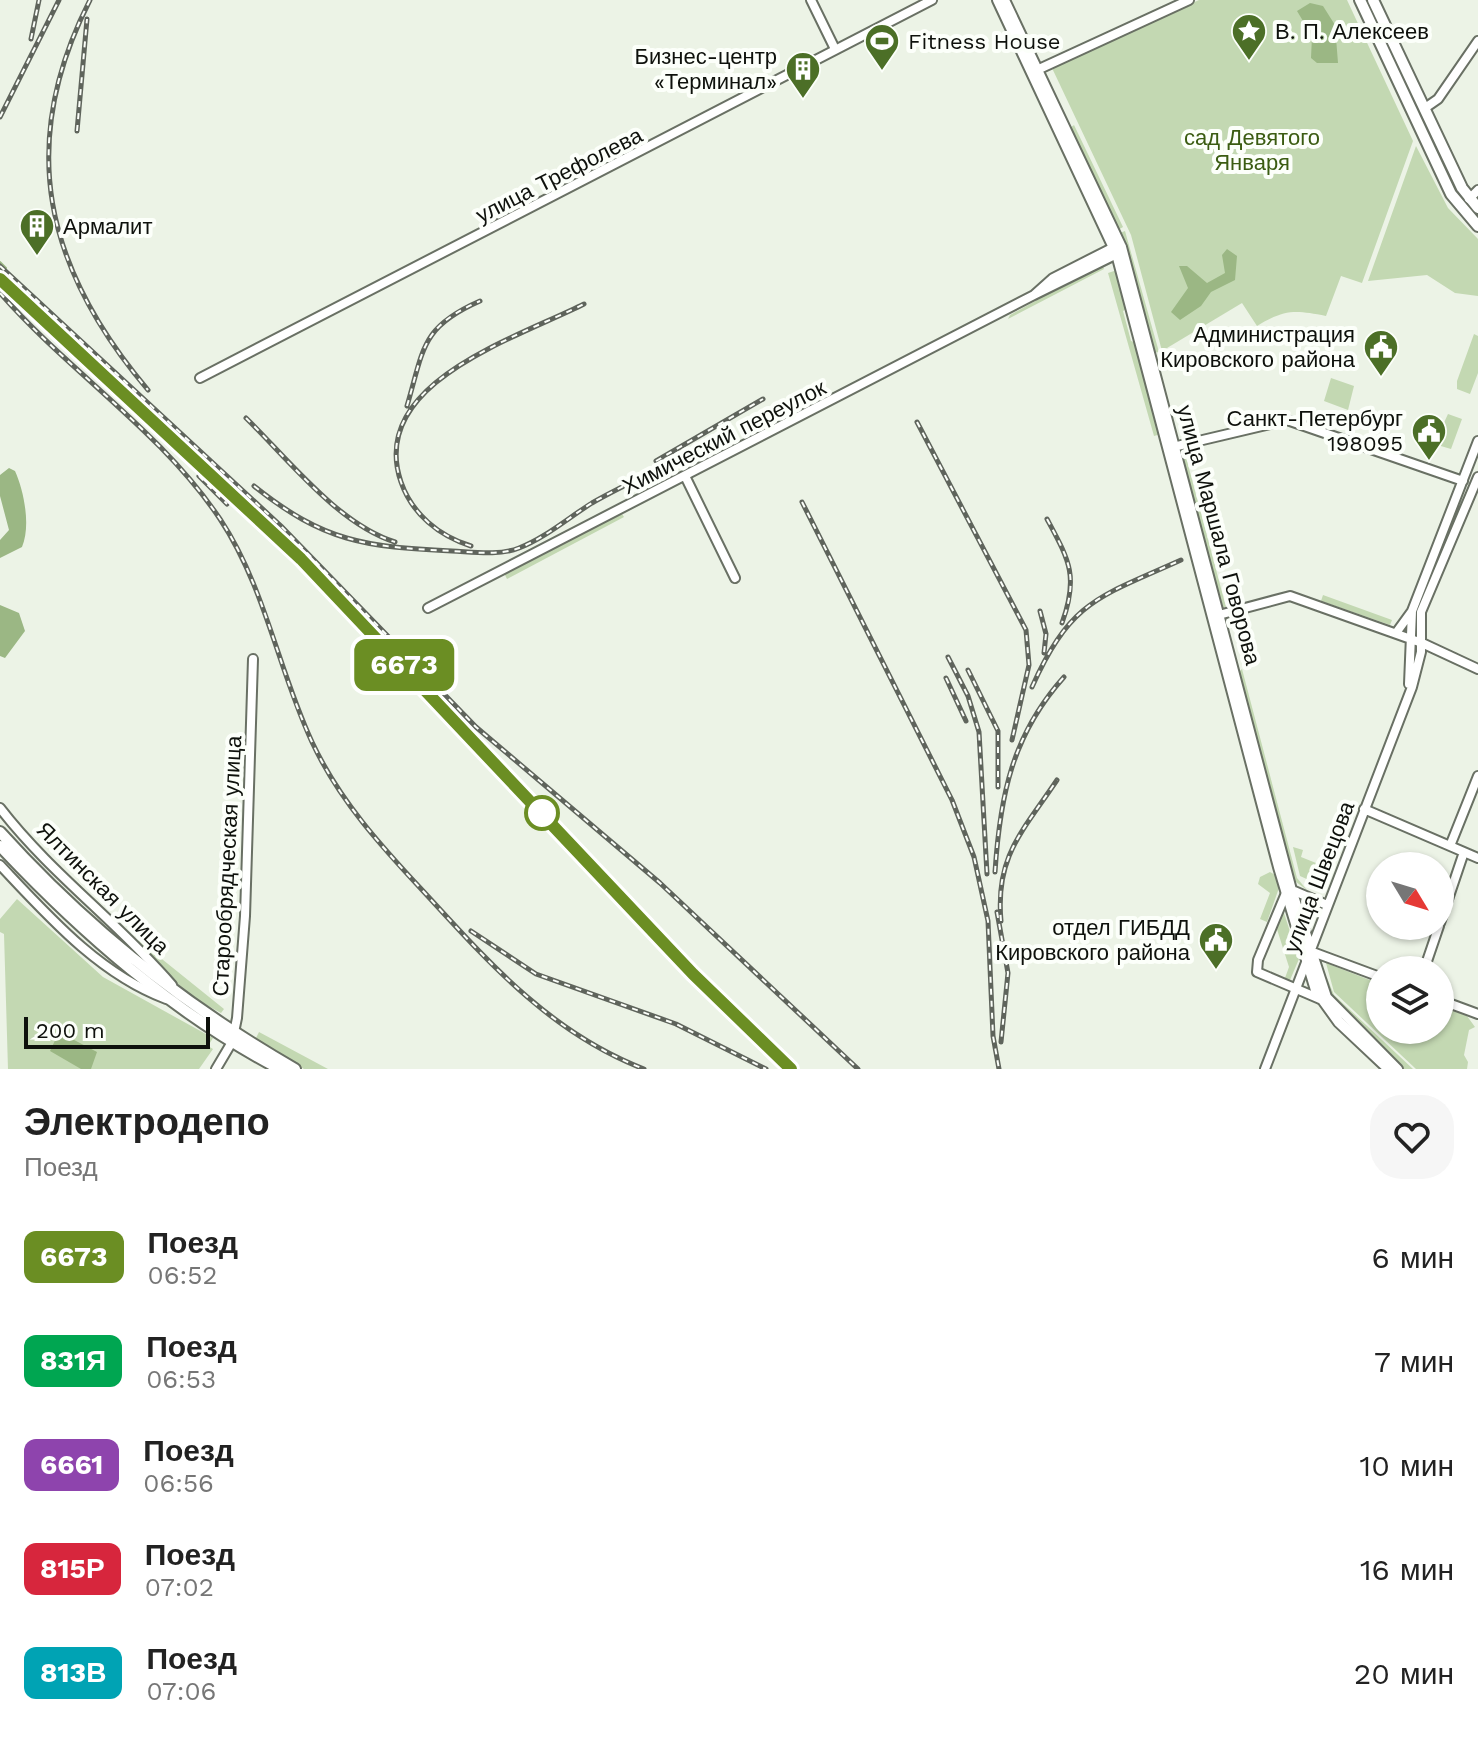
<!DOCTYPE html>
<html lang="ru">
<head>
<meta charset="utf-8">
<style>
  body { margin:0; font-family:"Work Sans",sans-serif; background:#f6f6f6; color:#222; height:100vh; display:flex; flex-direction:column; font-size:30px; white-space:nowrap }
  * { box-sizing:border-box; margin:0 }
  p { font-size:26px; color:#767676 }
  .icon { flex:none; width:44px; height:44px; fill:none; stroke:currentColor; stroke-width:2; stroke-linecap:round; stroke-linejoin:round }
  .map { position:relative; height:1069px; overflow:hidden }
  .drawer { display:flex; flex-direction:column; background:#fff; flex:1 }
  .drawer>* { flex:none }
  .badge { padding:0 16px; border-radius:12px; font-size:28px; line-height:52px }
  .needle { width:52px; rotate:128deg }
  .controls { position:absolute; left:1366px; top:852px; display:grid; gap:16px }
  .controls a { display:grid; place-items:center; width:88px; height:88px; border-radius:50%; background:#fff; box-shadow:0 2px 6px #0004; font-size:40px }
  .scale { position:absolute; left:24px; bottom:20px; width:186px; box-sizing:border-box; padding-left:8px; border:4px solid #0e110c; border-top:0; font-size:22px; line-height:28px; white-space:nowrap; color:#0e110c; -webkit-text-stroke:6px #fcfffa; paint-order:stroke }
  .map>.badge { position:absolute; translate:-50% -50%; box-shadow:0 0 0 4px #fff }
  .round { display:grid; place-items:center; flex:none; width:84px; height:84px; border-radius:32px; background:#f6f6f6 }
  .summary { display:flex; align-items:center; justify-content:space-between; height:136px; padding:0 24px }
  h1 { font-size:38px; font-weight:700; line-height:60px }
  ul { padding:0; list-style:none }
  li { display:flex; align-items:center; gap:24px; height:104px; padding:0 24px }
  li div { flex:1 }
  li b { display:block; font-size:30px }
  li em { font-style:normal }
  li .badge { min-width:88px; font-weight:700; text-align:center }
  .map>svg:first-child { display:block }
  .green { fill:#c3d8b2 }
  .water { fill:#9bb784 }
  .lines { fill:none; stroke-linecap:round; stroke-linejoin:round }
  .stream { stroke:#9bb784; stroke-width:2 }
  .minor-casing { stroke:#697064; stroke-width:12 }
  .major-casing { stroke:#697064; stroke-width:14 }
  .minor { stroke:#fff; stroke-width:8 }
  .major { stroke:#fff; stroke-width:10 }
  .rail-casing { stroke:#5f645c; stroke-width:5 }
  .rail { stroke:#fcfffa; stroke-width:2; stroke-dasharray:6; stroke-linecap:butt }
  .line-casing { stroke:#fff; stroke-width:18 }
  .line { stroke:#6b8e23; stroke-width:12 }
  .stop-dot { fill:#fff; stroke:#6b8e23; stroke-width:4 }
  .labels { text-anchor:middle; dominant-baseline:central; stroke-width:8; stroke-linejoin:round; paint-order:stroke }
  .poi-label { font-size:22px; fill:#0e110c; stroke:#fcfffa; text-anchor:end }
  .park-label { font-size:22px; fill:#3b5c12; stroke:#fcfffa }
  .street-label { font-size:22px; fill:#0e110c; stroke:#fcfffa }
</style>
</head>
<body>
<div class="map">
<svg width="1478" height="1069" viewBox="0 0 1478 1069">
  <rect width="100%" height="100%" fill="#ecf3e6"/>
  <path class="green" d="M 1199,0 L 1347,0 L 1413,141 L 1362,283 L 1341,276 L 1326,316 C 1295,310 1285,309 1257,326 L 1242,303 L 1162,351 L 1131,235 L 1052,68 Z
    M 1074,125 L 1123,227 L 1118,230 L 1070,128 Z
    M 1416,146 L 1448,208 L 1478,239 L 1478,296 L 1455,293 L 1427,275 L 1368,281 Z
    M 1125,231 L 1159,352 L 1153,353 L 1120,233 Z
    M 1102,264 L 1104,269 L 1008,319 L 1010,315 Z
    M 1117,270 L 1128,308 L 1123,311 L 1131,341 L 1137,343 L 1161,434 L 1154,436 L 1108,273 Z
    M 1474,334 L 1478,336 L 1478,373 L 1470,394 L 1457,389 L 1457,381 Z
    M 1331,378 L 1354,386 L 1348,410 L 1324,401 Z
    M 1448,414 L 1462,419 L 1451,449 L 1434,444 Z
    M 1183,446 L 1226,607 L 1223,607 L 1180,453 Z
    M 622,514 L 624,517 L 507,579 L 504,573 Z
    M 1323,595 L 1392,620 L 1390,625 L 1321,601 Z
    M 1242,669 L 1297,878 L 1307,890 L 1292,879 L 1238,673 Z
    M 1293,847 L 1303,850 L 1301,857 L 1321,865 L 1324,858 L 1329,860 L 1320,885 L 1300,876 Z
    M 1270,872 L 1277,876 L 1280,885 L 1267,922 L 1260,919 L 1270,893 L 1258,884 L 1260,877 Z
    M 17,899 L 103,977 L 213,1038 L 208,1046 L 213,1049 L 199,1069 L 8,1069 L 4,934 L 0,932 L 0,919 Z
    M 1283,910 L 1299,959 L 1290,980 L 1285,978 L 1289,967 L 1275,923 Z
    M 137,939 L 224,1009 L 221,1013 L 188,995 Z
    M 1326,963 L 1380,984 L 1380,1030 L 1440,1030 L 1440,1006 L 1467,1016 L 1475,1027 L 1469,1030 L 1464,1055 L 1468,1062 L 1467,1069 L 1416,1069 L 1334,992 Z
    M 1327,978 L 1334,995 L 1413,1069 L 1403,1069 C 1375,1042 1339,1017 1324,980 Z
    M 259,1032 L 328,1069 L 304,1069 L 255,1040 Z"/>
  <path class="water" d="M 1310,3 L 1323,6 L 1335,25 L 1338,63 L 1317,63 L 1311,58 L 1312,36 L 1297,11 Z
    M 1227,249 L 1237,256 L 1235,280 L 1211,292 L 1201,306 L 1180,320 L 1171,312 L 1188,288 L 1179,266 L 1187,266 L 1207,283 L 1225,273 L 1222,255 Z
    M 9,468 L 15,471 C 24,491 31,526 22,547 L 0,558 L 0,540 L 9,530 L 0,496 L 0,475 Z
    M 0,605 L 19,613 L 25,631 L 5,658 L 0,656 Z
    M 59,1032 L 97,1052 L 91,1069 L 81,1069 L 50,1051 Z"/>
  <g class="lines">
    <path class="stream" d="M 0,262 L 6,268"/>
    <g class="minor-casing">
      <path id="minor" d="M 811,0 L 835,49
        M 1005,0 L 1122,247 L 1292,890 L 1327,997 L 1398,1069
        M 1037,70 L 1189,0
        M 1425,108 L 1438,99 L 1478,41
        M 1469,199 L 1478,190
        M 1114,247 L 1122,247 L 1117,254 L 1034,295 L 1053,278 Z
        M 200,378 L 932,0
        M 1173,447 L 1287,420 L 1463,481
        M 686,478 L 735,578
        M 428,608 L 1034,295
        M 1215,616 L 1290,596 L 1422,643 L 1478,669
        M 1396,633 L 1412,611
        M 1409,684 L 1412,611 L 1478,441
        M 0,808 C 50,873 118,922 172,985
        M 1364,809 L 1478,858
        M 1450,846 L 1478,776
        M 0,865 C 48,916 99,974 166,999
        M 1440,923 L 1464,852
        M 1310,951 L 1380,977
        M 1424,970 L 1439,926
        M 1320,999 L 1257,972 L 1258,960 L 1286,893 L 1292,890 L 1327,905
        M 1440,1000 L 1478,1014
        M 216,1069 L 232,1042 L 237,1018 L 245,916 L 253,659
        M 1265,1069 L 1412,687 L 1421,652 L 1421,612 L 1478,477"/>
    </g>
    <g class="major-casing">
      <path id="major" d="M 998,0 L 1117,254 L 1279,867 L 1316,990 L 1339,1022 L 1389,1069
        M 1360,0 L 1451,194 L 1478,226
        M 1373,0 L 1462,188 L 1478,208
        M 0,832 C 85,926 185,1006 295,1069
        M 0,846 C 82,933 173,1013 280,1069"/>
    </g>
    <use href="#minor" class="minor"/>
    <use href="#major" class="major"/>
    <g class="rail-casing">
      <path id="rail" d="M 90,0 C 16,145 45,268 148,390
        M 31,39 L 39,0
        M 0,117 L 59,0
        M 77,131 L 87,19
        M 0,266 L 281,526 L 476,727 L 660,883 L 858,1069
        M 0,293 C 69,372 161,431 220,519 C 265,587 278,669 312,742 C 339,800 381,846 424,892 C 490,964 551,1033 644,1069
        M 407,406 C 424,348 421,327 480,301
        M 246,418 C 288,459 338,524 395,542
        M 917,422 L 1026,630 L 1029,665 L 1012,740
        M 656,461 L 763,399
        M 199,476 L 227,504
        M 254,486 C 324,542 365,547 452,551 C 473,552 499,556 519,548 C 545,538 568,518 592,503 C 618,488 647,475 674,461
        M 802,502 L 952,800 L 974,857 L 988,921 L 993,1036 L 999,1069
        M 1047,519 C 1069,560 1079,576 1062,623
        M 471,546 C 439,536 412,514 401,482 C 367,383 517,338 584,304
        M 1040,611 L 1046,634 L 1044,653
        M 948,657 L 968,696 L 979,732 L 987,874
        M 968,670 L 998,731 L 998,787
        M 946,678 L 966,721
        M 1032,687 C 1071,600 1099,597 1181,560
        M 472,738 L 693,974 L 791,1069
        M 995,872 C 1000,796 1012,735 1064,677
        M 997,912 L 1008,973 L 1001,1042
        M 1001,921 C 995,856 1023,831 1057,780
        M 471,931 L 536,974 L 676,1024 L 766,1069"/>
    </g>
    <use href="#rail" class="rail"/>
  </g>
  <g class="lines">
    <g class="line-casing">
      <path id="line" d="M 0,279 L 301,559 L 693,974 L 791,1069"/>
    </g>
    <use href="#line" class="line"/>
  </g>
  <defs>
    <g id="sight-pin" transform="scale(1.8)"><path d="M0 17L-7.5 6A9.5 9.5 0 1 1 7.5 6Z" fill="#4c6f27" stroke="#fcfffa"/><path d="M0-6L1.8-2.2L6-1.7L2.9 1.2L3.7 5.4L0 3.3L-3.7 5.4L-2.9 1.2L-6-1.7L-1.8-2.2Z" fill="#fff"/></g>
    <g id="stadium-pin" transform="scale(1.8)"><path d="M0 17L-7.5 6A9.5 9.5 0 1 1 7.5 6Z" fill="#4c6f27" stroke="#fcfffa"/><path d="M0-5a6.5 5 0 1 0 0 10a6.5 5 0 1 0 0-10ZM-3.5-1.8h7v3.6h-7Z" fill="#fff"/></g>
    <g id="building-pin" transform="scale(1.8)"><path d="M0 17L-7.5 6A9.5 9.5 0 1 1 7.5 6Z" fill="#4c6f27" stroke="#fcfffa"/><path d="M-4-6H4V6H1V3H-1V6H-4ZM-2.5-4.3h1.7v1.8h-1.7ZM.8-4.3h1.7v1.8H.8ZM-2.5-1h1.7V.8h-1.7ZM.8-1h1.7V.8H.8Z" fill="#fff"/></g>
    <g id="civic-pin" transform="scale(1.8)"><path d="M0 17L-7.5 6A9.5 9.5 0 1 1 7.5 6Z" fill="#4c6f27" stroke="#fcfffa"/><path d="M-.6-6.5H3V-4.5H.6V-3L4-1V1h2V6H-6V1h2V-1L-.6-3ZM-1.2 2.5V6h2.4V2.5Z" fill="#fff"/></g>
  </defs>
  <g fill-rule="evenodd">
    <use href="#sight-pin" x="1249" y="31"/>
    <use href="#stadium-pin" x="882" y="41"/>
    <use href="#building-pin" x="803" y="69"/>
    <use href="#building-pin" x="37" y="226"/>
    <use href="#civic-pin" x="1381" y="347"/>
    <use href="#civic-pin" x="1429" y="431"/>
    <use href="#civic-pin" x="1216" y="940"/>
  </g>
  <circle class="stop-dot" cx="542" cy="813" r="16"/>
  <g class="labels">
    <g class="poi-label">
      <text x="1275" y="31" text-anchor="start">В. П. Алексеев</text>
      <text x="908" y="41" text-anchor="start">Fitness House</text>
      <text x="777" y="56">Бизнес-центр<tspan x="777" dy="25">«Терминал»</tspan></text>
      <text x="63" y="226" text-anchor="start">Армалит</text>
      <text x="1355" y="334">Администрация<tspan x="1355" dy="25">Кировского района</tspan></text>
      <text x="1403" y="418">Санкт-Петербург<tspan x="1403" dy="25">198095</tspan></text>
      <text x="1190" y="927">отдел ГИБДД<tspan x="1190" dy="25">Кировского района</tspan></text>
    </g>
    <g class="park-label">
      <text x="1252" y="137">сад Девятого<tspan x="1252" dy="25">Января</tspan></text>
    </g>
    <g class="street-label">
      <text transform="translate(559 175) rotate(-27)">улица Трефолева</text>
      <text transform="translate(724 437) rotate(-27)">Химический переулок</text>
      <text transform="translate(1219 535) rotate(75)">улица Маршала Говорова</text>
      <text transform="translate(227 866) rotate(-87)">Старообрядческая улица</text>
      <text transform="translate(1319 877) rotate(-69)">улица Швецова</text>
      <text transform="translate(103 888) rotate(45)">Ялтинская улица</text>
    </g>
  </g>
</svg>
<div class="controls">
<a><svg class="needle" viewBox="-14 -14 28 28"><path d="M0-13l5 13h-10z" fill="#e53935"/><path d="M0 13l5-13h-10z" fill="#767676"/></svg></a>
<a><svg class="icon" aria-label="layers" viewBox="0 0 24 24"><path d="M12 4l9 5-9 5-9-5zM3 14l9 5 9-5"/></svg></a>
</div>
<div class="scale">200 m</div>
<b class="badge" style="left:404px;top:665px;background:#6b8e23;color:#fff">6673</b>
</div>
<section class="drawer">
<div class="summary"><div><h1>Электродепо</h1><p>Поезд</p></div><a class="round"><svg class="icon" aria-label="heart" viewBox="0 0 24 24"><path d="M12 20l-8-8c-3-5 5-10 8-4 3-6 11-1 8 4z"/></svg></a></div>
<ul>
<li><span class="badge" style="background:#6b8e23;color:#fff">6673</span><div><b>Поезд</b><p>06:52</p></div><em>6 мин</em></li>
<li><span class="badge" style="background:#00a651;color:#fff">831Я</span><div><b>Поезд</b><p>06:53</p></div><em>7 мин</em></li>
<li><span class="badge" style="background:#8e44ad;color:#fff">6661</span><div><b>Поезд</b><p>06:56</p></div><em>10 мин</em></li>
<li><span class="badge" style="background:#d7263d;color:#fff">815Р</span><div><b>Поезд</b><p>07:02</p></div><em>16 мин</em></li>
<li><span class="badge" style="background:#00a3b4;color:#fff">813В</span><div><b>Поезд</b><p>07:06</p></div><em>20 мин</em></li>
</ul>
</section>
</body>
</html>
